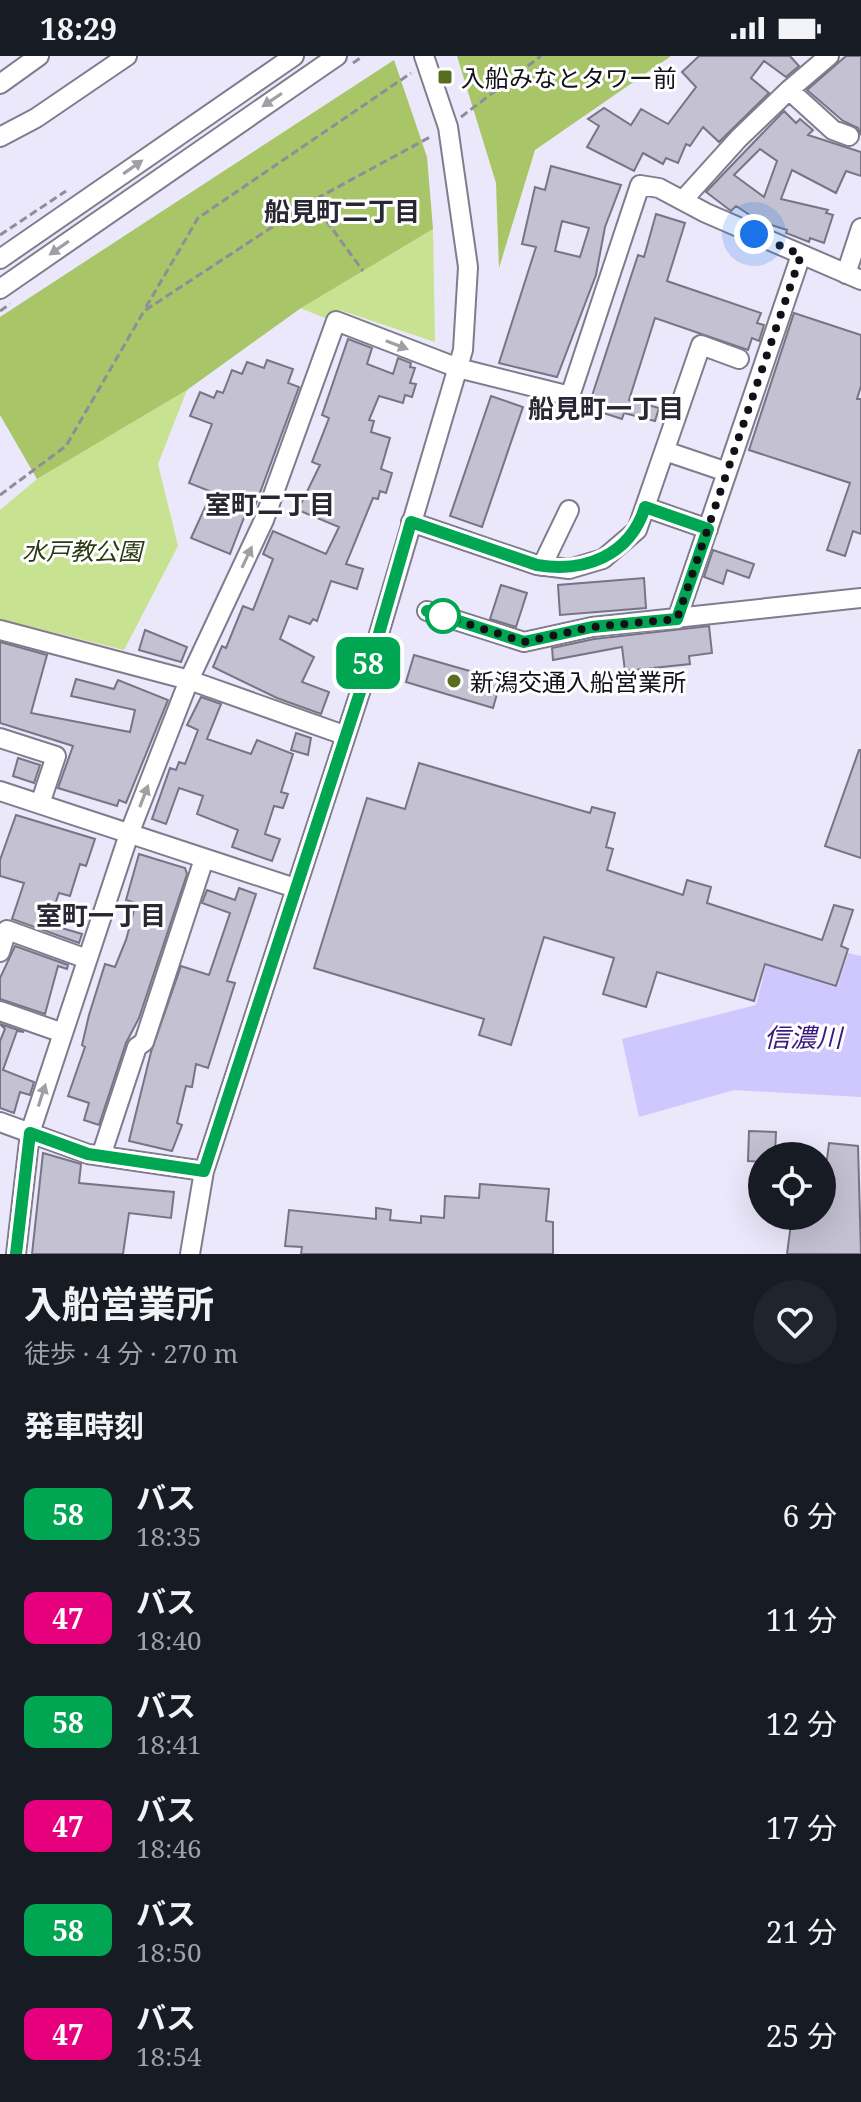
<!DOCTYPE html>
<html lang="ja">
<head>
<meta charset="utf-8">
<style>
  body { margin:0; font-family:"Noto Serif","Noto Sans JP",serif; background:#20242c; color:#f1f3f6; height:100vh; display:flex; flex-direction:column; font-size:30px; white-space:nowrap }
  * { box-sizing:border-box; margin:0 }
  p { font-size:26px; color:#9ea1a6 }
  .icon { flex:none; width:44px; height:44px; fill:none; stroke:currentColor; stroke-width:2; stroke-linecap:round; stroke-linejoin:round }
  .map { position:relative; height:1198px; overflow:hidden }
  .details { display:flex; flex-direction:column; background:#171b24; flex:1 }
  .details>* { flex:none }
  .badge { padding:0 16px; border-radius:12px; font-size:28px; line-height:52px }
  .tools { position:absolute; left:748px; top:1086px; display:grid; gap:16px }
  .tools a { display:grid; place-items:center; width:88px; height:88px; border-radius:50%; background:#171b24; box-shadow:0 8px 32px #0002; font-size:40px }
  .you { position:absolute; width:40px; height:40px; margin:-20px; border:6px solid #fff; border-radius:50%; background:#1a73e8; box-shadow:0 0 0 12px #1a73e833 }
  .map>.badge { position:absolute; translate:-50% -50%; box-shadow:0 0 0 4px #fff }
  h2 { padding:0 24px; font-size:30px; line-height:72px }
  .round { display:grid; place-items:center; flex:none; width:84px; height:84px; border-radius:42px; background:#20242c }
  .summary { display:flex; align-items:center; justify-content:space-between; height:136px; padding:0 24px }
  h1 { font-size:38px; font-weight:700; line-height:60px }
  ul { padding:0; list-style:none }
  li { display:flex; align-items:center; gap:24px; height:104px; padding:0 24px }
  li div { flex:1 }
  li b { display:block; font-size:30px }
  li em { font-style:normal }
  li .badge { min-width:88px; font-weight:700; text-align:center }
  .status { display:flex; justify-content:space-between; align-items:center; height:56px; padding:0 40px; background:#171b24; direction:ltr }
  .status svg { height:22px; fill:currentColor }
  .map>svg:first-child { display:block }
  .green { fill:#c7e290 }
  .forest { fill:#a8c667 }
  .water { fill:#cfc8fe }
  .building { fill:#c3c1d2; stroke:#777585; stroke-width:2; fill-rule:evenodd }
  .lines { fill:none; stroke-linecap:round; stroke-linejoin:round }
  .minor-casing { stroke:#7f7d8d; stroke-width:22 }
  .path { stroke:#8f8d9a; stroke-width:3; stroke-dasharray:8 4; stroke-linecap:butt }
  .minor { stroke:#fff; stroke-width:18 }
  .oneway { fill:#a0a0a2 }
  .line-casing { stroke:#fff; stroke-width:18 }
  .line { stroke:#00a651; stroke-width:12 }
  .walk { stroke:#121117; stroke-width:8; stroke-dasharray:0 14.4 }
  .poi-dot { fill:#586e1e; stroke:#fff; stroke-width:3 }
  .stop-dot { fill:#fff; stroke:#00a651; stroke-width:4 }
  .labels { text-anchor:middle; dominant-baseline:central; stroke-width:6; stroke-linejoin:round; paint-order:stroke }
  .poi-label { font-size:24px; fill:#121117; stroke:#fff; text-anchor:start }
  .park-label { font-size:24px; font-style:italic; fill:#2e3912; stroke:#fff }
  .neighbourhood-label { font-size:26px; font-weight:bold; fill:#292734; stroke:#fff }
  .water-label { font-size:26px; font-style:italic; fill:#3b197e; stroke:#fff }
</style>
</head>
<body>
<div class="status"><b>18:29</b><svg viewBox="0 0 49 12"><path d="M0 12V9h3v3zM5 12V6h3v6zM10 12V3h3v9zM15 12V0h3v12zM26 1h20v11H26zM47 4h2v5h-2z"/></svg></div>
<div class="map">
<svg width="861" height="1198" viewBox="0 0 861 1198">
  <rect width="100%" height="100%" fill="#eae8fa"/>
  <path class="green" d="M 433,173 L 435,286 L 340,254 L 330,264 L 300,252 Z
    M 187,334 L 158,408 L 178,490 L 124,594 L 0,563 L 0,454 L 37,423 Z"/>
  <path class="forest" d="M 457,0 L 671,0 L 535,94 L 499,212 L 496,127 Z
    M 394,4 L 427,101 L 433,173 L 301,252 L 187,334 L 37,423 L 0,359 L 0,261 Z"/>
  <path class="water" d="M 848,897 L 861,900 L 861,1041 L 734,1034 L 639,1061 L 622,983 L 756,949 L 766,909 L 837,932 Z"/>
  <path class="building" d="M 699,0 L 790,0 L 799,10 L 786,21 L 764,5 L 751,22 L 769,37 L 719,86 L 703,71 L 690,90 L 686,88 L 678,107 L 666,102 L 663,108 L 643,97 L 634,115 L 587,91 L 599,70 L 588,63 L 604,52 L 631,69 L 641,53 L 668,68 L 696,31 L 682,16 Z
    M 846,0 L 861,0 L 861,79 L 858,72 L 843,65 L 807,34 Z
    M 784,55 L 796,67 L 800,63 L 813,74 L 808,79 L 861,96 L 861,120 L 846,115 L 836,137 L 792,114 L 781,143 L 828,154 L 826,157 L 833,159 L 824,187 L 810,182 L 809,186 L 786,177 L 787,174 L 759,165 L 736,150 L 731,155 L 706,136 ZM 760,93 L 777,105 L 764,141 L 734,119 Z
    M 551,110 L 621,129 L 605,171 L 596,219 L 557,321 L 499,307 L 536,191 L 522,188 L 535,131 L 545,134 ZM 562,165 L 589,172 L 580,201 L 555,195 Z
    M 656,158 L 685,167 L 667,225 L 761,257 L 757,267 L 764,269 L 759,285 L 752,282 L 748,294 L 655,262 L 629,344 L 659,352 L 655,365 L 624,357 L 622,363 L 588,352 L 638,199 L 644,201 Z
    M 794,257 L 861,279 L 861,330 L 857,343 L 861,343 L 861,478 L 853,475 L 845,500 L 827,494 L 850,427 L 749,394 Z
    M 348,283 L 372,292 L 367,308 L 393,318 L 398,302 L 411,307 L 410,311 L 415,312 L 410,327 L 416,328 L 412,341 L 405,339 L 403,347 L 379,340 L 369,364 L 374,365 L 371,376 L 390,382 L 381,413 L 392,417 L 386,437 L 380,435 L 378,443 L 373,442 L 346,508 L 363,513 L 357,533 L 331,525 L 317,565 L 313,563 L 310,568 L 289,560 L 280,583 L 314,601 L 302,626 L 329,636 L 321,658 L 277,642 L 213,611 L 222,590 L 226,592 L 243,550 L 253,554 L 273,503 L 263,498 L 273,475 L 326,498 L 339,471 L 298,454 L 320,409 L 312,406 L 329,362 L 322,359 Z
    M 267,304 L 293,313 L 288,327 L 299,331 L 251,461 L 245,459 L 230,498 L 191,482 L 212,436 L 189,427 L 212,368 L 190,360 L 200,336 L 214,342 L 217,335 L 223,337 L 232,314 L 242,318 L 247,306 L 264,312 Z
    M 491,340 L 523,351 L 482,471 L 450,460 Z
    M 713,494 L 754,508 L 749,522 L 727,514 L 723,528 L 704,521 Z
    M 644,522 L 646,552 L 560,559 L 558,529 Z
    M 501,529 L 527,537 L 516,571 L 490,563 Z
    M 709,570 L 712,597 L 689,600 L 690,608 L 625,615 L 622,591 L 553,604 L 552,592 L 594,583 Z
    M 145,574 L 187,591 L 181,606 L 139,594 Z
    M 0,586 L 47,599 L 31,657 L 130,676 L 135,654 L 71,640 L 76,623 L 114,633 L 118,624 L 168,644 L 126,747 L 119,744 L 117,750 L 58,732 L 73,690 L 0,667 Z
    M 414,599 L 501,624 L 493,652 L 406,626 Z
    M 201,641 L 221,648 L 207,683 L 251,698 L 257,684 L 293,698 L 281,736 L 288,738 L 283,752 L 274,750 L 265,778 L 280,783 L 272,805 L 232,791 L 238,774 L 197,758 L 203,740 L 179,732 L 166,768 L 152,763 L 170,712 L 176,714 L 179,706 L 185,708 L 198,674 L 187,669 Z
    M 296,677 L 311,682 L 308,699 L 291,694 Z
    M 859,694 L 861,694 L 861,802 L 825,790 Z
    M 18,702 L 40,709 L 34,727 L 13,720 Z
    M 419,707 L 590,757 L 592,751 L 615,757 L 606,791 L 613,793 L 607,814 L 683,839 L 687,824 L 711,831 L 707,847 L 822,884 L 834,849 L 853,854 L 841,890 L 848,893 L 836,930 L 765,908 L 754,945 L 657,916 L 646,951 L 603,938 L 614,902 L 544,881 L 511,989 L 479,979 L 484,963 L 314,912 L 367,742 L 405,753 Z
    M 16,759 L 95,783 L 86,810 L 80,808 L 70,840 L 59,837 L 48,868 L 82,878 L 79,887 L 12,863 L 24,827 L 0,820 L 0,804 Z
    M 139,798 L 185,812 L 187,818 L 139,962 L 126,987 L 99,1069 L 84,1064 L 89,1047 L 68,1040 L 85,991 L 82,989 L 89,959 L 105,908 L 115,911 L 126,884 L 136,847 L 126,844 Z
    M 239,832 L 256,838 L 227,925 L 235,927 L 208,1012 L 196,1008 L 192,1031 L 186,1030 L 177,1067 L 182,1069 L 172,1095 L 129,1085 L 151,996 L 181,910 L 209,919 L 230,857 L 202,847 L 207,834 L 235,844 Z
    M 15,890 L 68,909 L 67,913 L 58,910 L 45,958 L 0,943 L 0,922 Z
    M 0,968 L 24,976 L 17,975 L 3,1014 L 34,1026 L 30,1039 L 20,1036 L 14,1057 L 0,1052 L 0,985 L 5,973 Z
    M 749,1075 L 776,1076 L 775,1098 L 762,1100 L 762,1106 L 748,1105 Z
    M 829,1087 L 858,1090 L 861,1198 L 787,1198 L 792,1160 L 822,1160 L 822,1103 L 827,1103 Z
    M 43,1097 L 81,1108 L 79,1127 L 174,1136 L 171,1162 L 129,1157 L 123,1198 L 32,1198 Z
    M 480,1128 L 549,1133 L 546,1165 L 553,1166 L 553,1198 L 301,1198 L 302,1191 L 285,1190 L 289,1154 L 376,1163 L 376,1152 L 391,1154 L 390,1164 L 421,1167 L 421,1160 L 444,1162 L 445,1140 L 479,1142 Z"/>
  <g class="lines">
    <g class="minor-casing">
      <path id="minor" d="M 0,28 L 39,0
        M 789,34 L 829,0
        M 0,81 L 36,62 L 127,0
        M 683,144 L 739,82 L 789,34 L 833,74 L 849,80
        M 0,203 L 294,0
        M 846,218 L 861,172
        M 0,233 L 337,0
        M 665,395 L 727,416
        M 645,451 L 708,473
        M 411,466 L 537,509 L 569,513 L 603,503 L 637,474 L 701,289 L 739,303
        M 542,510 L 569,454
        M 427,555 L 524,586 L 592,571 L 861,542
        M 677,563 L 801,199
        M 0,574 L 189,624 L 344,679
        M 0,682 L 56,700 L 40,748
        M 0,735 L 295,832
        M 0,896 L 7,874 L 87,903
        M 0,955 L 63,977
        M 0,1066 L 88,1098 L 204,1115
        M 101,1100 L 137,991 L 144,986 L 204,803
        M 16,1198 L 30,1077 L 129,778 L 189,624 L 264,464 L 336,265 L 458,312 L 570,340 L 640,129 L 659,132 L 706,157 L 861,224
        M 190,1198 L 204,1115 L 378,581 L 463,294 L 468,211 L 448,71 L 424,0"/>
    </g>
    <path class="path" d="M 353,7 L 363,0
      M 461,61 L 541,0
      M 312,145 L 363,215
      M 0,179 L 66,135
      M 146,251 L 198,162 L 411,17
      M 0,255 L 10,248
      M 0,439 L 66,390 L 144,255 L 312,145 L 432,80"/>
    <use href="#minor" class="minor"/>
  </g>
  <defs><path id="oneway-solid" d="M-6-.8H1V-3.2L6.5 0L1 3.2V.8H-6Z" transform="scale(2)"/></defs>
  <g class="oneway">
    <use href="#oneway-solid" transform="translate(272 44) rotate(146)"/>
    <use href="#oneway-solid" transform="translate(133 111) rotate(-35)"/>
    <use href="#oneway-solid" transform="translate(59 192) rotate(145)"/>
    <use href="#oneway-solid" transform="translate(397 289) rotate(21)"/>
    <use href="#oneway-solid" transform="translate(247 501) rotate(-65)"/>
    <use href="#oneway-solid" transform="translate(144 740) rotate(-69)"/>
    <use href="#oneway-solid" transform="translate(42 1039) rotate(-72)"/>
  </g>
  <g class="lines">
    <g class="line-casing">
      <path id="line" d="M 16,1198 L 30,1077 L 88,1098 L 204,1115 L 378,581 L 411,466 L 537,509 C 584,517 630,500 645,451 L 708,473 L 677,563 L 592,571 L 524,586 L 427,555"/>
    </g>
    <use href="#line" class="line"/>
    <path class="walk" d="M 443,560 L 524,586 L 592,571 L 677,563 L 801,199 L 754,178"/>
  </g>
  <g class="poi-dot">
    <rect x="437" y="13" width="16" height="16" rx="4"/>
    <circle cx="454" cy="625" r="8"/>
  </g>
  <circle class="stop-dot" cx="443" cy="560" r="16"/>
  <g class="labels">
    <g class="poi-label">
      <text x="461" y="21">入船みなとタワー前</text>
      <text x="470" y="625">新潟交通入船営業所</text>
    </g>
    <g class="park-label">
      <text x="82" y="494">水戸教公園</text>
    </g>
    <g class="neighbourhood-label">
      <text x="342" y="155">船見町二丁目</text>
      <text x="606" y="352">船見町一丁目</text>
      <text x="270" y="448">室町二丁目</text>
      <text x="101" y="859">室町一丁目</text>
    </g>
    <g class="water-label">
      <text x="803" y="981">信濃川</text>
    </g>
  </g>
</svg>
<div class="tools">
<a><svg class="icon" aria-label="locate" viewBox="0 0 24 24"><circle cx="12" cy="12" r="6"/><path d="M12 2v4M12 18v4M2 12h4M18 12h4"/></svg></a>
</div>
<div class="you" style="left:754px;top:178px"></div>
<b class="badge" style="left:368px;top:607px;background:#00a651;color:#fff">58</b>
</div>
<section class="details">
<div class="summary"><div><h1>入船営業所</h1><p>徒歩 · 4 分 · 270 m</p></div><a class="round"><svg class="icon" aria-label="heart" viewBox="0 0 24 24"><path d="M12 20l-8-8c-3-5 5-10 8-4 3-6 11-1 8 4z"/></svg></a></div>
<h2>発車時刻</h2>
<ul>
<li><span class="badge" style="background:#00a651;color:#fff">58</span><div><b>バス</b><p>18:35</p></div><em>6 分</em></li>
<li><span class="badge" style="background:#e6007e;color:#fff">47</span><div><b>バス</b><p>18:40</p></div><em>11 分</em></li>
<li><span class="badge" style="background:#00a651;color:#fff">58</span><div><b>バス</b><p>18:41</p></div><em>12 分</em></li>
<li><span class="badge" style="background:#e6007e;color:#fff">47</span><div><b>バス</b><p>18:46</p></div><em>17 分</em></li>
<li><span class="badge" style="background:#00a651;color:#fff">58</span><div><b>バス</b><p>18:50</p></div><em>21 分</em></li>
<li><span class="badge" style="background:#e6007e;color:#fff">47</span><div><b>バス</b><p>18:54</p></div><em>25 分</em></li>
</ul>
</section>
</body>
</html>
